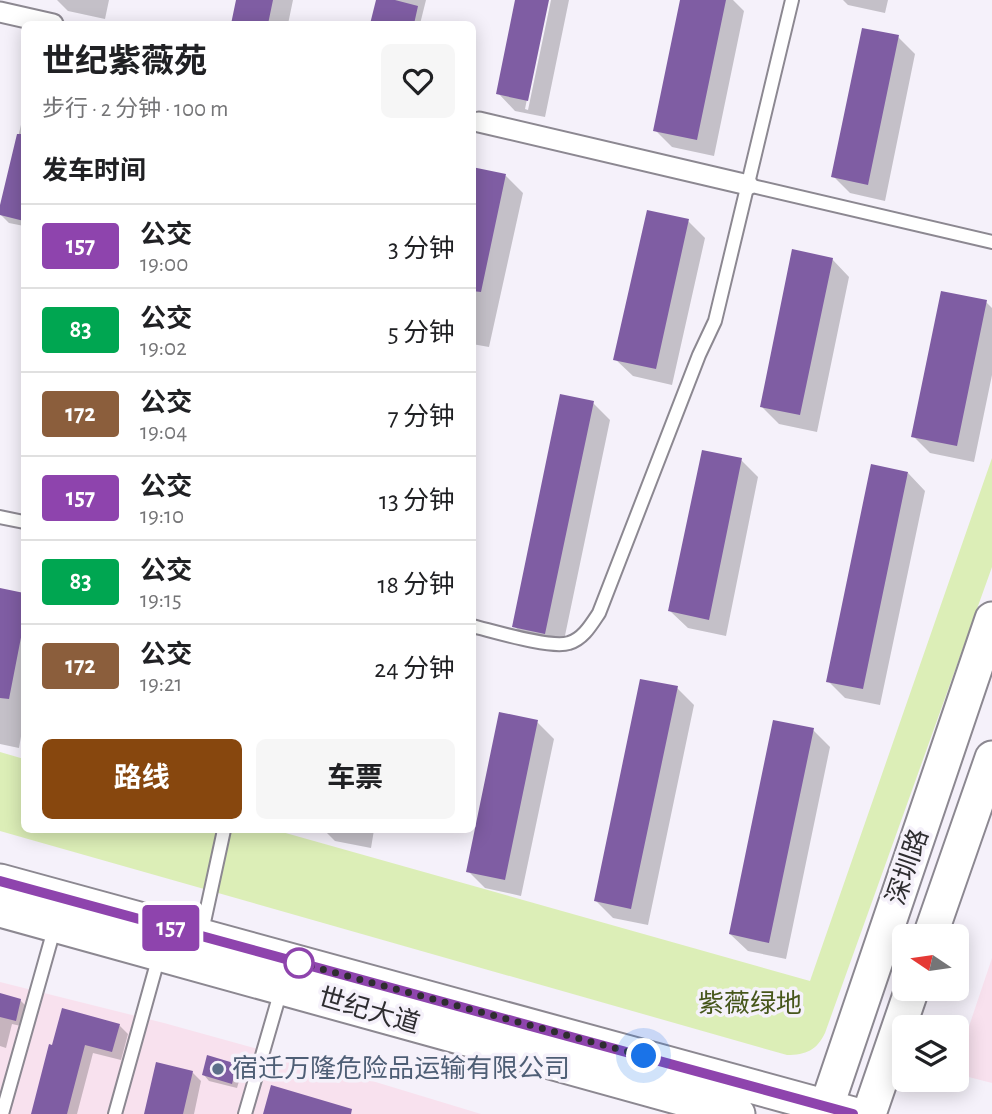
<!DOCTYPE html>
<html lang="zh">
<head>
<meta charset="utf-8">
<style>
  body { margin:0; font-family:"Alegreya Sans","Noto Sans SC",sans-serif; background:#f6f6f6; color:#202124; height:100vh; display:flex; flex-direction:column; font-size:26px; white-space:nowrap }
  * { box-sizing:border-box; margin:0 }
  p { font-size:23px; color:#757577 }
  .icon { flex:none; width:38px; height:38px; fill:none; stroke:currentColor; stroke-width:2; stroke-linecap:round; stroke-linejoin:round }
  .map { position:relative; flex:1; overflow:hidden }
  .sheet { position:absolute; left:21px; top:21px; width:455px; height:812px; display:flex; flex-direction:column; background:#fff; border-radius:10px; box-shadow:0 4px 18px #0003 }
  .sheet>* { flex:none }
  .badge { padding:0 14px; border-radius:5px; font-size:24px; line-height:46px }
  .needle { width:46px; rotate:283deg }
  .controls { position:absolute; left:892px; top:924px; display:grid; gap:14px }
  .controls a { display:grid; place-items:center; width:77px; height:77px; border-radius:10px; background:#fff; box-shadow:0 4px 18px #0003; font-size:35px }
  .you { position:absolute; width:35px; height:35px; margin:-18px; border:5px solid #fff; border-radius:50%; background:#1a73e8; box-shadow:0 0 0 10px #1a73e833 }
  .map>.badge { position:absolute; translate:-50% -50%; box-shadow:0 0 0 4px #fff }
  h2 { padding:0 21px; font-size:26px; line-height:63px }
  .round { display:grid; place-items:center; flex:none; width:74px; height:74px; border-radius:10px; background:#f6f6f6 }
  .head { display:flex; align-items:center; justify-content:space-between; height:119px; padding:0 21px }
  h1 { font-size:33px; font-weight:700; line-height:52px }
  .action { display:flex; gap:14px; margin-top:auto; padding:14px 21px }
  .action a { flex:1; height:80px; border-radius:10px; background:#87470e; color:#fff; font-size:28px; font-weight:700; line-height:80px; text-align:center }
  .action a+a { background:#f6f6f6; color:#202124 }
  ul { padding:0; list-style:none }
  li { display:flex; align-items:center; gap:21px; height:84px; padding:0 21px; border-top:2px solid #e0e0e0 }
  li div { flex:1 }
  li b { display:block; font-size:26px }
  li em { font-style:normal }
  li .badge { min-width:77px; font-weight:700; text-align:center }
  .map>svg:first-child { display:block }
  .industrial { fill:#f8e1ee }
  .green { fill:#dceeb7 }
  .shadow { fill:#0003 }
  .building { fill:#7f5da3 }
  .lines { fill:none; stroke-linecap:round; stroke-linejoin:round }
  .service-casing { stroke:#8c8891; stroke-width:16 }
  .pedestrian-casing { stroke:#8c8891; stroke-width:23 }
  .tertiary-casing { stroke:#8c8891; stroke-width:37 }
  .service { stroke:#fff; stroke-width:12 }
  .pedestrian { stroke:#fff; stroke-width:19 }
  .tertiary { stroke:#fff; stroke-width:33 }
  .line-casing { stroke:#fff; stroke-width:16 }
  .line { stroke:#8e44ad; stroke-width:10 }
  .walk { stroke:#2e2d30; stroke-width:7; stroke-dasharray:0 12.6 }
  .stop-dot { fill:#fff; stroke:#8e44ad; stroke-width:3.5 }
  .service-dot { fill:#5c6f8a; stroke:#f5f1fa; stroke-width:2.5 }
  .labels { text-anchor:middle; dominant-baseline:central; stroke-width:7; stroke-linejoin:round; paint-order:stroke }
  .street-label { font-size:26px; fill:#2e2d30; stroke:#f5f1fa }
  .park-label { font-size:26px; fill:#46561b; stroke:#f5f1fa }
  .service-label { font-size:26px; fill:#4e5e75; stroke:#f5f1fa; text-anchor:start }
</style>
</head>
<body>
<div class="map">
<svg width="992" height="1114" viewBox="0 0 992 1114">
  <rect width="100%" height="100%" fill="#f5f1fa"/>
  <path class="industrial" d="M 992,958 L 992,1083 L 957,1074 L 957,1062 Z
    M 0,982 L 164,1023 L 369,1080 L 481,1114 L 0,1114 Z"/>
  <path class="green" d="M 992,458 L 992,567 L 825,1033 C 817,1050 806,1055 787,1055 L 0,831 L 0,752 L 24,759 L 24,830 L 275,830 L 810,981 Z"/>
  <path class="shadow" d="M 57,0 L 109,0 L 105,19 L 68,11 Z
    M 238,0 L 293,0 L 288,24 L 232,24 Z
    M 378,0 L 426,0 L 420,24 L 373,24 Z
    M 517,0 L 547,0 L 525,109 L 528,110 L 551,0 L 569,0 L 545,117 L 515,111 L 498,93 Z
    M 682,0 L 733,0 L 744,11 L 714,156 L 672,147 L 655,130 Z
    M 843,0 L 888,0 L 885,13 L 848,5 Z
    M 898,37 L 915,54 L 885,201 L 850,193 L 833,176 Z
    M 24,112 L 24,226 L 9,223 L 0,214 Z
    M 506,176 L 523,193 L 489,347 L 472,344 L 472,184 Z
    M 688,221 L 705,238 L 672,385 L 633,376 L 615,359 Z
    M 832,259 L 849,277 L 817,432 L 779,424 L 762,407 Z
    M 986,302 L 992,308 L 992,375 L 974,462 L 930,453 L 913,436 Z
    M 593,403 L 610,420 L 562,650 L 531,643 L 514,626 Z
    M 741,460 L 758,477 L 726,636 L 688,628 L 670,611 Z
    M 908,473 L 925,491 L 880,705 L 845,698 L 828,681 Z
    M 0,590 L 24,595 L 24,719 L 19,748 L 0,744 Z
    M 677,688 L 694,705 L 648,925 L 613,918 L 596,901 Z
    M 537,722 L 554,739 L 521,896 L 485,888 L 468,871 Z
    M 813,730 L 830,747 L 786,959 L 748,951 L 730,934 Z
    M 324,830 L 374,830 L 371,848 L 335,841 Z
    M 0,995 L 20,1000 L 26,1006 L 21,1026 L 12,1024 L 6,1048 L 0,1046 Z
    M 119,1025 L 128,1034 L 121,1060 L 93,1053 L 77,1114 L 33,1114 L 51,1046 Z
    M 236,1065 L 242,1071 L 237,1088 L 209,1081 L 204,1075 Z
    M 192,1072 L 201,1081 L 194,1114 L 146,1114 Z"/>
  <path class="building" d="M 236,0 L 273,0 L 268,24 L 231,24 Z
    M 376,0 L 395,0 L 418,6 L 414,24 L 370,24 Z
    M 515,0 L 549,0 L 528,101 L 496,94 Z
    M 680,0 L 726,0 L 697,140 L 653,131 Z
    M 862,28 L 899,35 L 868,185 L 831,177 Z
    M 17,134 L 24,134 L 24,221 L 0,215 L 0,205 Z
    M 472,167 L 506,174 L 481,292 L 472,291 Z
    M 647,210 L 689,219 L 656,369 L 613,360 Z
    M 792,249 L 833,258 L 800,415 L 760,407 Z
    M 941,291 L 987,300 L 957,446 L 911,437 Z
    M 560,394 L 594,401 L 545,634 L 512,627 Z
    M 702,450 L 742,458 L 709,620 L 668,611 Z
    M 871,464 L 908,472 L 863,689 L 826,682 Z
    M 0,588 L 24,593 L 24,622 L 9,699 L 0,698 Z
    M 640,679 L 678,686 L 631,909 L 594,901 Z
    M 499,712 L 538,720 L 505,880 L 466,872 Z
    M 773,720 L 814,728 L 769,943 L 729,934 Z
    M 0,993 L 21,999 L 16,1021 L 0,1017 Z
    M 62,1008 L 120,1024 L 112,1052 L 85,1045 L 67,1114 L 31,1114 L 49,1044 L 52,1045 Z
    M 207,1055 L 237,1064 L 232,1084 L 202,1075 Z
    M 156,1062 L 193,1071 L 183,1114 L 144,1114 Z
    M 271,1085 L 352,1109 L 351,1114 L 263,1114 Z"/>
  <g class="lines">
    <g class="service-casing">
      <path id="service" d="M 748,185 L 992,242
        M 0,517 L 24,522
        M 472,626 C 493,631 551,649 569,643 C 583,639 591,625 599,613 L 699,355 L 715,321 L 792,0
        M 201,936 L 224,830
        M 2,1114 L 55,926
        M 115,1114 L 159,956
        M 245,1114 L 281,990"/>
    </g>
    <g class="pedestrian-casing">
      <path id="pedestrian" d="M 0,12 L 53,24
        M 479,122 L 748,185"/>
    </g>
    <g class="tertiary-casing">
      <path id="tertiary" d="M 0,881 L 853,1114
        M 0,910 L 738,1114
        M 930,936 L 992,758
        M 824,1114 L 992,619
        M 869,1114 L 912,989"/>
    </g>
    <use href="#service" class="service"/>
    <use href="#pedestrian" class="pedestrian"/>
    <use href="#tertiary" class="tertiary"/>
  </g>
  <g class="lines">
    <g class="line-casing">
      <path id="line" d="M 0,881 L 853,1114"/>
    </g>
    <use href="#line" class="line"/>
    <path class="walk" d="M 299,963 L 644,1056"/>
  </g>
  <circle class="stop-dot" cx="299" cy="963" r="14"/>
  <circle class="service-dot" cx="218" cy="1069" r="7"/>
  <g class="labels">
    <g class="street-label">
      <text transform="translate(908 867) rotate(-71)">深圳路</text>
      <text transform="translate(369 1011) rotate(16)">世纪大道</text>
    </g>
    <g class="park-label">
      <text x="750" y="1004">紫薇绿地</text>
    </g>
    <g class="service-label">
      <text x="232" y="1069">宿迁万隆危险品运输有限公司</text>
    </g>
  </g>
</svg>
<div class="controls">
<a><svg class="needle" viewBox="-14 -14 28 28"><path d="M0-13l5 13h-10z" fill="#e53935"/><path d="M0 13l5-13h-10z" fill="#757577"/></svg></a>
<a><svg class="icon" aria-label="layers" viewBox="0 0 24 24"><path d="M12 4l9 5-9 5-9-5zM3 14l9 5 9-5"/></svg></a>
</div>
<div class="you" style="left:644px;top:1056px"></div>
<b class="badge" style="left:171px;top:928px;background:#8e44ad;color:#fff">157</b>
<section class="sheet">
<div class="head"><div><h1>世纪紫薇苑</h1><p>步行 · 2 分钟 · 100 m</p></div><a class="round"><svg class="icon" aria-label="heart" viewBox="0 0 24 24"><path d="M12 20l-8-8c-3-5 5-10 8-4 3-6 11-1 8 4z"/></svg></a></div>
<h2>发车时间</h2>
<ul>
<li><span class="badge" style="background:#8e44ad;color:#fff">157</span><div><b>公交</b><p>19:00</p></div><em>3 分钟</em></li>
<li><span class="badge" style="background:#00a651;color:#fff">83</span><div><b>公交</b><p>19:02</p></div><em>5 分钟</em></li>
<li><span class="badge" style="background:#8b5e3c;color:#fff">172</span><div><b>公交</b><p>19:04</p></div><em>7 分钟</em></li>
<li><span class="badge" style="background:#8e44ad;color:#fff">157</span><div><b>公交</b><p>19:10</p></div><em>13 分钟</em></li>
<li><span class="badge" style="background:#00a651;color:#fff">83</span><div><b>公交</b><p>19:15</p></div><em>18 分钟</em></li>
<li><span class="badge" style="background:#8b5e3c;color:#fff">172</span><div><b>公交</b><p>19:21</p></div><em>24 分钟</em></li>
</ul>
<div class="action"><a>路线</a><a>车票</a></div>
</section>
</div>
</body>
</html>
